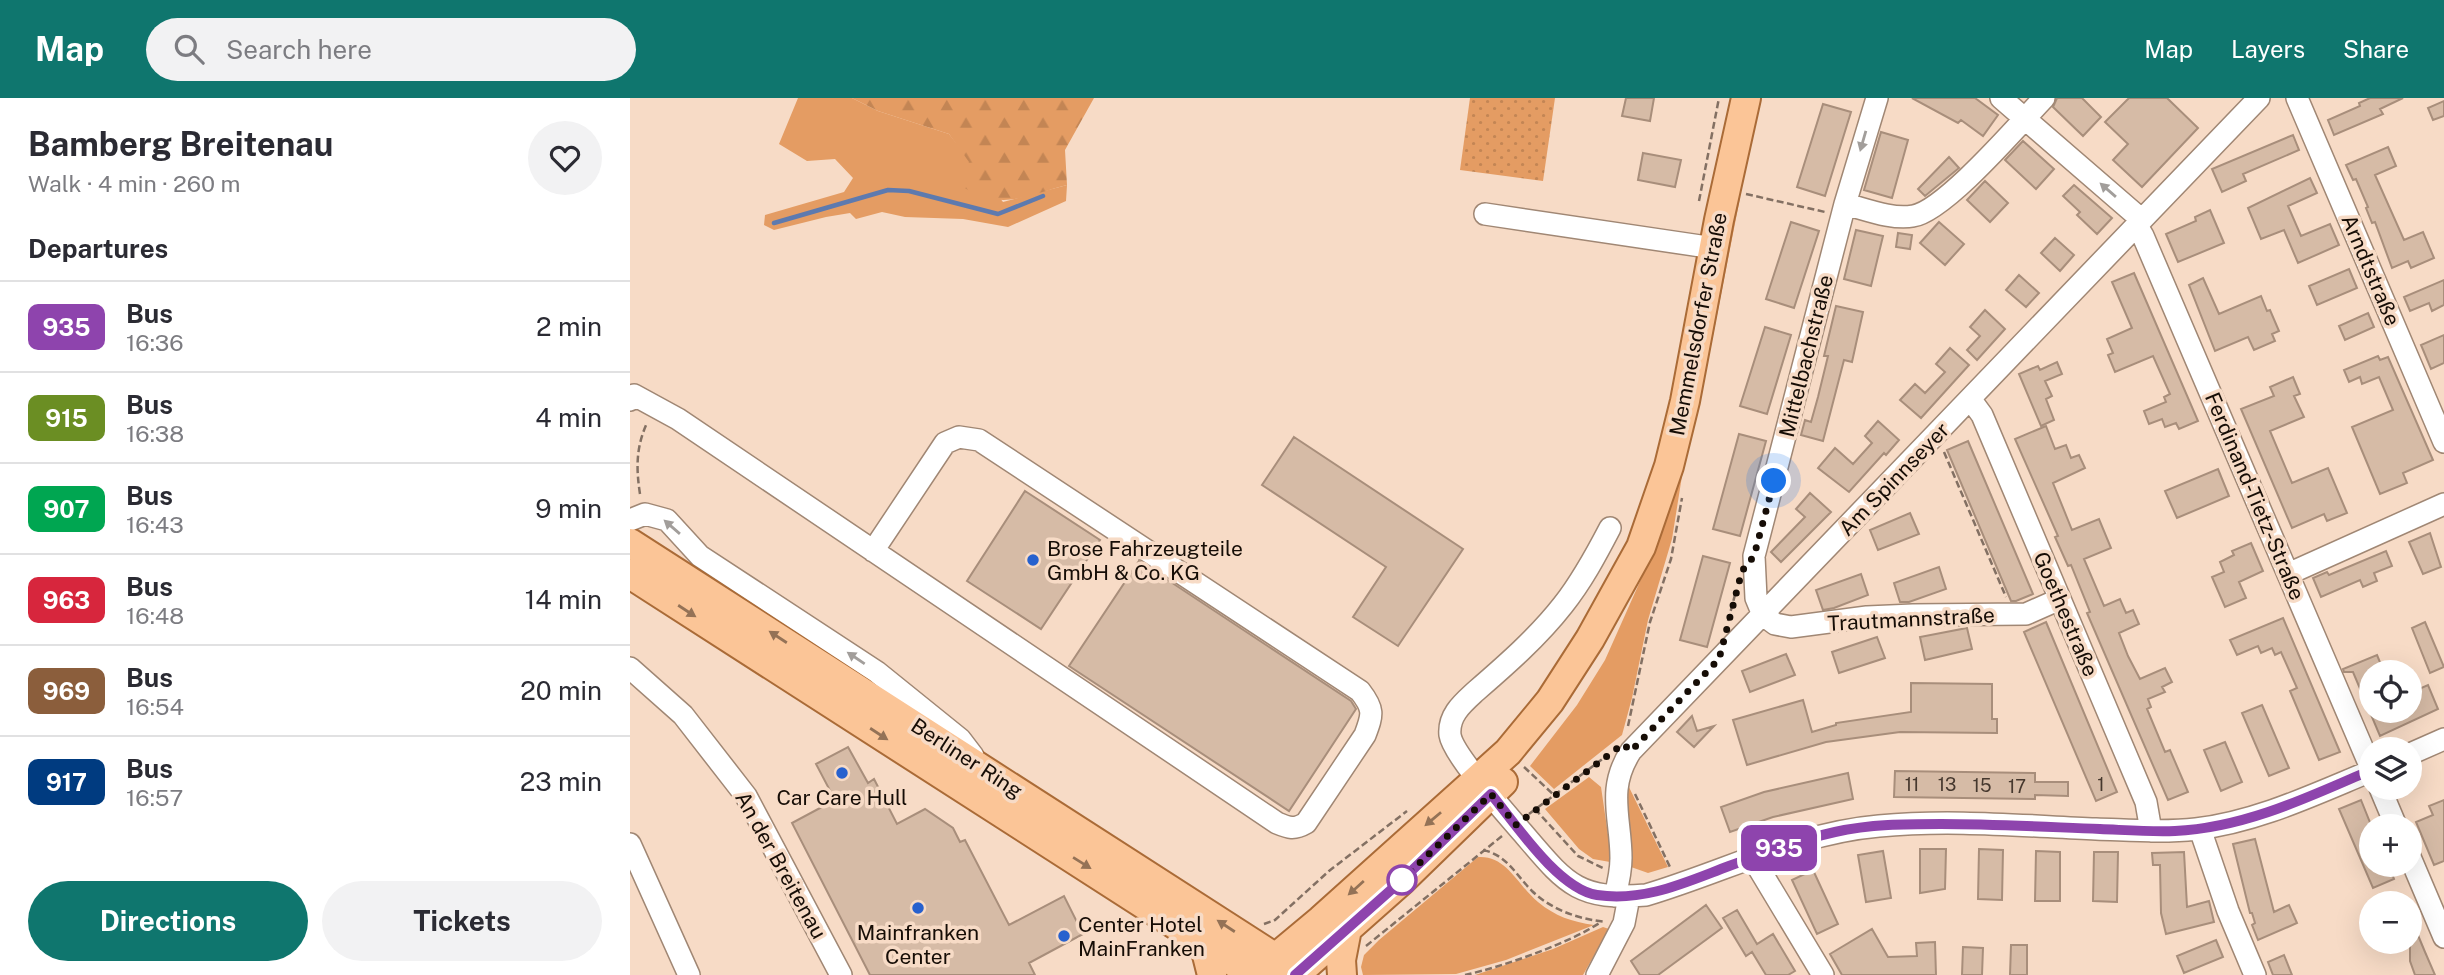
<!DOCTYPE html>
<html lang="en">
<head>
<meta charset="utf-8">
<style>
  body { margin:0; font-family:"Public Sans",sans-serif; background:#f2f2f3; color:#2b2b33; height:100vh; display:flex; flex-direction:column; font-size:26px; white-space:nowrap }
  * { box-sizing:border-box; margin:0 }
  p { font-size:23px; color:#7c7c81 }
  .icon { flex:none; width:38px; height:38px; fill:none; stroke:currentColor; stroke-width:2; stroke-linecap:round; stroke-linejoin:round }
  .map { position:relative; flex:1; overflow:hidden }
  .side { display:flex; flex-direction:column; background:#fff; width:630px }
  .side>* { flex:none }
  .badge { padding:0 14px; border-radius:10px; font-size:24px; line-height:46px }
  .controls { position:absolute; left:1729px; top:562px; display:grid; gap:14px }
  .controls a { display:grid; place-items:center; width:63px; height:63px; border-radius:50%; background:#fff; box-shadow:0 7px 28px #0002; font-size:35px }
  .you { position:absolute; width:35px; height:35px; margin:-18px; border:5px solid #fff; border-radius:50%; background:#1a73e8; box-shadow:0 0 0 10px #1a73e833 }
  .map>.badge { position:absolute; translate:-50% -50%; box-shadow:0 0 0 4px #fff }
  h2 { padding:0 28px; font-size:26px; line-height:63px }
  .round { display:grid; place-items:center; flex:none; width:74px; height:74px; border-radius:37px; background:#f2f2f3 }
  .summary { display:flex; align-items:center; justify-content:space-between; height:119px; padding:0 28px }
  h1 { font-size:33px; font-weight:700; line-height:52px }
  .action { display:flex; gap:14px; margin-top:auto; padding:14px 28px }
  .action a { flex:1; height:80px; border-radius:42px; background:#0f766e; color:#fff; font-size:28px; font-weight:700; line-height:80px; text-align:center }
  .action a+a { background:#f2f2f3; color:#2b2b33 }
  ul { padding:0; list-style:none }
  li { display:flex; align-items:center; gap:21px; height:91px; padding:0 28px; border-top:2px solid #e1e1e2 }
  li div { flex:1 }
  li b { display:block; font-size:26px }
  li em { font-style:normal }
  li .badge { min-width:77px; font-weight:700; text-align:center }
  header { display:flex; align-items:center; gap:42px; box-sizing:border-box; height:98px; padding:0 35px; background:#0f766e; color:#fff }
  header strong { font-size:33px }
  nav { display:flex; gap:38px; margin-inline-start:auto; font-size:24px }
  .search { width:490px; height:63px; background:#f2f2f3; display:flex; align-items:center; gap:18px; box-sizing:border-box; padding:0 24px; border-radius:38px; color:#7c7c81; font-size:26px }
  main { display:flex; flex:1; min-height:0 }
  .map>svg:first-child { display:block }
  .green { fill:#e49c63 }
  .forest { fill:url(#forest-firs) }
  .garden { fill:url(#garden-dots) }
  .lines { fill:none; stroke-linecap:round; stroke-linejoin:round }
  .stream { stroke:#5d7aaf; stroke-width:4.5 }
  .building { fill:#d6bba6; stroke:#a88e7b; stroke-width:2 }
  .minor-casing { stroke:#a08774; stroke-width:24 }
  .major-casing { stroke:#aa6b37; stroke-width:32 }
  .path { stroke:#837063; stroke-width:2.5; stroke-dasharray:7 3.5; stroke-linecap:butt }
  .minor { stroke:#fff; stroke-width:21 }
  .major { stroke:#fbc597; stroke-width:28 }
  .oneway { fill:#a29e9b }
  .oneway2 { fill:#947256 }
  .line-casing { stroke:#fff; stroke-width:16 }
  .line { stroke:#8e44ad; stroke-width:10 }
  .walk { stroke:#160d06; stroke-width:7; stroke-dasharray:0 12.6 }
  .poi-dot { fill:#2761ce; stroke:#f7dbc6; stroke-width:2.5 }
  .stop-dot { fill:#fff; stroke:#8e44ad; stroke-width:3.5 }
  .labels { text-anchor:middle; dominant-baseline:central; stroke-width:7; stroke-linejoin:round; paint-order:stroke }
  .number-label { font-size:18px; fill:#46382e }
  .street-label { font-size:21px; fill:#160d06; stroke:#f7dbc6 }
  .poi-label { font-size:21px; fill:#160d06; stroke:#f7dbc6; text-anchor:start }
</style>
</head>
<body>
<header>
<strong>Map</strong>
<div class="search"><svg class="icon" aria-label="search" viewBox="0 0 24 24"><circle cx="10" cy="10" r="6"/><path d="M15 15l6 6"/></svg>Search here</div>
<nav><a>Map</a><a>Layers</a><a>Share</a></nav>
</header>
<main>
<section class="side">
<div class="summary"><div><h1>Bamberg Breitenau</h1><p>Walk · 4 min · 260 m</p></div><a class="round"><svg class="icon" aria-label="heart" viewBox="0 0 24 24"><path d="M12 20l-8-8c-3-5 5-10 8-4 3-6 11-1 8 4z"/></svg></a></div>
<h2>Departures</h2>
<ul>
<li><span class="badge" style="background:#8e44ad;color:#fff">935</span><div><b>Bus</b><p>16:36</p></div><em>2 min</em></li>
<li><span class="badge" style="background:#6b8e23;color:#fff">915</span><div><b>Bus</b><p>16:38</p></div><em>4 min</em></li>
<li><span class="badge" style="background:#00a651;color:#fff">907</span><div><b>Bus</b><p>16:43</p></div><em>9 min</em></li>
<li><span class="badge" style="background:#d7263d;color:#fff">963</span><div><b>Bus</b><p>16:48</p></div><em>14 min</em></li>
<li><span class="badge" style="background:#8b5e3c;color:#fff">969</span><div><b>Bus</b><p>16:54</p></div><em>20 min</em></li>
<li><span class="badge" style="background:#003b80;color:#fff">917</span><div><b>Bus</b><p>16:57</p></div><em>23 min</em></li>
</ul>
<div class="action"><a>Directions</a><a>Tickets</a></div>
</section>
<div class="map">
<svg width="1814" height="877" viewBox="0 0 1814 877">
  <defs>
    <pattern id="forest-firs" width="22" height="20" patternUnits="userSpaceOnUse" patternTransform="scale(1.75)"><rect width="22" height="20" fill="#e49c63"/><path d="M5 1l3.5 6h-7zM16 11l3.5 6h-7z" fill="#c38554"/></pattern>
    <pattern id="garden-dots" width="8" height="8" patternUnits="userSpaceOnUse" patternTransform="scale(1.75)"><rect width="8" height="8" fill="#e49c63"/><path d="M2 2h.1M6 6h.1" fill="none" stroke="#c38554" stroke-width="1.8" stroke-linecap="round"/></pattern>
  </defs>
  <rect width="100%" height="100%" fill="#f7dbc6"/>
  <path class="green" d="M 168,0 L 222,0 L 248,13 L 319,36 L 373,104 L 437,87 L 436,103 L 378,129 L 333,121 L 275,119 L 252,114 L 226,121 L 220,115 L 196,119 L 144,132 L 134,127 L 135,117 L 214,94 L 223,80 L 205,61 L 177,63 L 149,46 Z
    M 1105,98 L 1110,100 L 1080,253 L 1052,378 L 1042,441 L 1018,522 L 1002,600 L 992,637 L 924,691 L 900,668 L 947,607 L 975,562 L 1024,452 Z
    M 959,679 L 971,689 L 981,757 L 980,764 L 963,761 L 949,751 L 915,711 Z
    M 996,683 L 1038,769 L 1018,775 L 1001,769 L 992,721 Z
    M 848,759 C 877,757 888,788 908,804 C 925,818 942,824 964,827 L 876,862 L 826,876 L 733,877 L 731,869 L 734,857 L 749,842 Z
    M 973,829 L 979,831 L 953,877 L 845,877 L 923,851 Z"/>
  <path class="forest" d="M 222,0 L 464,0 L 435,52 L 437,87 C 391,99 371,114 328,86 L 339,64 L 319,36 L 248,13 Z"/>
  <path class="garden" d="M 840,0 L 925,0 L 913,83 L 830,72 Z"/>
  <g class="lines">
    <path class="stream" d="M 144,125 L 258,92 L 279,93 L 368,116 L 413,98"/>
  </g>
  <path class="building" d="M 996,0 L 1024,0 L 1020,23 L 992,18 Z
    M 1282,0 L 1345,0 L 1368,17 L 1353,38 L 1331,22 L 1328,25 Z
    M 1427,0 L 1452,0 L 1471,19 L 1453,38 L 1423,9 Z
    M 1499,0 L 1537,0 L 1568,30 L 1512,89 L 1483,62 L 1498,46 L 1475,24 Z
    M 1740,0 L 1773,0 L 1750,11 L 1753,16 L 1704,37 L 1698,22 L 1730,8 L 1729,5 Z
    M 1814,3 L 1814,18 L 1803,22 L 1798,10 Z
    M 1193,6 L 1221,14 L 1195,98 L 1167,89 Z
    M 1251,34 L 1278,42 L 1262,100 L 1234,92 Z
    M 1663,37 L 1669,52 L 1613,76 L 1616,83 L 1592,94 L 1582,71 Z
    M 1393,43 L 1424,71 L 1406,91 L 1375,62 Z
    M 1758,49 L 1766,68 L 1745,77 L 1774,142 L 1793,134 L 1804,160 L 1781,170 L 1778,163 L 1762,170 L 1745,124 L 1742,125 L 1736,110 L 1738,109 L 1726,81 L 1723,82 L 1716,67 Z
    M 1013,55 L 1051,62 L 1045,89 L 1008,82 Z
    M 1319,59 L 1329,70 L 1295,98 L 1288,91 Z
    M 1680,80 L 1687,95 L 1658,108 L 1671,138 L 1700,126 L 1709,147 L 1668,165 L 1654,132 L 1631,141 L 1618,110 Z
    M 1355,83 L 1378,105 L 1360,124 L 1337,102 Z
    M 1444,87 L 1482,120 L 1467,136 L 1447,117 L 1450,114 L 1433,98 Z
    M 1580,112 L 1594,145 L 1548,164 L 1536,136 L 1566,123 L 1565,119 Z
    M 1161,124 L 1189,133 L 1164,210 L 1136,201 Z
    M 1309,124 L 1334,146 L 1315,167 L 1290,145 Z
    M 1226,132 L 1253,138 L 1241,188 L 1214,181 Z
    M 1268,135 L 1282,137 L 1280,151 L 1266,149 Z
    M 1425,140 L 1444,157 L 1430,173 L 1411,155 Z
    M 1719,171 L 1727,190 L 1687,207 L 1679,188 Z
    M 1504,175 L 1568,323 L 1549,331 L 1546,325 L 1535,329 L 1532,321 L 1519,326 L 1514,313 L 1536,304 L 1534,299 L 1540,296 L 1523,258 L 1485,274 L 1478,257 L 1483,255 L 1477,241 L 1502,230 L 1482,184 Z
    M 1389,177 L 1409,195 L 1396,209 L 1376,192 Z
    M 1573,180 L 1589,216 L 1631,198 L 1637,213 L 1640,212 L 1649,233 L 1642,236 L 1645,243 L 1624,252 L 1618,239 L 1585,253 L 1559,187 Z
    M 1814,182 L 1814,207 L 1802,213 L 1799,205 L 1780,213 L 1774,199 Z
    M 1206,208 L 1233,214 L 1222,264 L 1214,262 L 1193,343 L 1171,337 L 1175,322 L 1181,324 L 1188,299 L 1198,258 L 1194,258 Z
    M 1355,212 L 1375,231 L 1347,262 L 1337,252 L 1350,238 L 1340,229 Z
    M 1738,215 L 1744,229 L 1715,242 L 1709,228 Z
    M 1135,229 L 1161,237 L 1137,316 L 1110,308 Z
    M 1814,237 L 1814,265 L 1801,271 L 1791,247 Z
    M 1320,250 L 1339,267 L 1291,320 L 1270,302 L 1285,286 L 1295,295 L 1315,274 L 1306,266 Z
    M 1748,258 L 1750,262 L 1758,259 L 1803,362 L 1773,375 L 1777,385 L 1750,396 L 1722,329 L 1763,312 L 1749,279 L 1732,286 L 1730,279 L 1719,284 L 1714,272 Z
    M 1427,264 L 1432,276 L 1415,283 L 1422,298 L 1416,301 L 1424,322 L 1411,328 L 1389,276 L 1408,268 L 1410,272 Z
    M 1663,279 L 1670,296 L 1664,298 L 1674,319 L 1640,333 L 1662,385 L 1698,370 L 1717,415 L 1697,423 L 1694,416 L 1662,430 L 1611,311 L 1644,298 L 1640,289 Z
    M 1248,323 L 1269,342 L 1256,357 L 1254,355 L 1219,394 L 1188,370 L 1205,350 L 1223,366 L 1242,345 L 1235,338 Z
    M 1416,328 L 1425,351 L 1436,347 L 1441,360 L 1449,357 L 1455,370 L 1423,385 L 1442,432 L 1469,421 L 1481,450 L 1454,461 L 1474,508 L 1490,501 L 1496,515 L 1503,512 L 1509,526 L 1489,535 L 1498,558 L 1510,581 L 1535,570 L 1542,584 L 1532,589 L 1535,594 L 1518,601 L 1521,609 L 1517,611 L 1535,654 L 1540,652 L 1558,694 L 1538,702 L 1457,515 L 1460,514 L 1441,467 L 1438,468 L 1425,439 L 1428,438 L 1385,341 Z
    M 1109,336 L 1136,343 L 1110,438 L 1083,431 Z
    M 664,339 L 833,451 L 768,548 L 723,519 L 756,469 L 632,387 Z
    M 1338,343 L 1403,496 L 1386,503 L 1381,503 L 1317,352 Z
    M 1588,371 L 1599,398 L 1547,420 L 1535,393 Z
    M 395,393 L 470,442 L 411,531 L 337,483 Z
    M 1180,395 L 1201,414 L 1151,464 L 1141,454 L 1175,419 L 1166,411 Z
    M 1280,415 L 1289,436 L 1248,452 L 1240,432 Z
    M 1800,435 L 1811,469 L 1793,476 L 1779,444 Z
    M 1621,445 L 1633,473 L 1609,484 L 1616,500 L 1595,509 L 1582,479 L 1594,474 L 1590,464 L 1604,457 L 1602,453 Z
    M 1756,453 L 1762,468 L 1744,475 L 1747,483 L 1733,489 L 1730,482 L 1691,499 L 1683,480 L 1697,474 L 1699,477 Z
    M 1073,458 L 1100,465 L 1077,549 L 1050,542 Z
    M 509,463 L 721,603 L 726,611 L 659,713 L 439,568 Z
    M 1309,469 L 1316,491 L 1279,504 L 1270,504 L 1264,485 Z
    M 1231,476 L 1238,497 L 1204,510 L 1193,512 L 1186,492 Z
    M 1653,520 L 1710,654 L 1689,662 L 1660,593 L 1667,590 L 1651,554 L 1645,557 L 1642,550 L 1631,555 L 1628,548 L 1607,557 L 1600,542 Z
    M 1416,524 L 1487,694 L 1466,703 L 1394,534 Z
    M 1795,524 L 1814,569 L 1800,575 L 1782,530 Z
    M 1337,530 L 1342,551 L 1295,562 L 1290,539 Z
    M 1247,539 L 1255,560 L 1209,575 L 1202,554 Z
    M 1156,556 L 1165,577 L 1120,594 L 1112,573 Z
    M 1747,557 L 1754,574 L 1741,574 L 1741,612 L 1780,612 L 1780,595 L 1798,587 L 1808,611 L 1750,638 L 1723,574 L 1714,574 L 1713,571 Z
    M 1281,585 L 1362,586 L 1362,621 L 1367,621 L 1367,635 L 1270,634 L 1196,644 L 1117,667 L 1103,622 L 1173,602 L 1182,634 L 1206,627 L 1206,625 L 1281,614 Z
    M 1632,607 L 1659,670 L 1639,678 L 1612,615 Z
    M 1062,618 L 1067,633 L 1084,628 L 1064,649 L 1047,634 Z
    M 1595,644 L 1612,684 L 1591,693 L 1574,652 Z
    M 218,649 L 238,685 L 244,681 L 267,726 L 295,711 L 323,730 L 330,744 L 335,742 L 379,827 L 434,798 L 453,836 L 399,865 L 405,877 L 240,877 L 162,725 L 205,702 L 186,666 Z
    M 1265,673 L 1405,675 L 1405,684 L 1438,684 L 1438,698 L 1405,697 L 1405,701 L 1264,699 Z
    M 1218,675 L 1223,701 L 1143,719 L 1100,734 L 1091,709 L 1134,694 Z
    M 1731,702 L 1741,727 L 1741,766 L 1758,766 L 1764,781 L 1743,790 L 1709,711 Z
    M 1814,702 L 1814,763 L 1804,767 L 1786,724 L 1803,717 L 1799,708 Z
    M 1625,741 L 1644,814 L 1659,807 L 1667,825 L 1628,842 L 1622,827 L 1625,825 L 1622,815 L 1620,815 L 1603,746 Z
    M 1290,751 L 1316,751 L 1315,791 L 1290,795 Z
    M 1349,751 L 1373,752 L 1372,802 L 1348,801 Z
    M 1253,753 L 1261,800 L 1236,804 L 1228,757 Z
    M 1406,753 L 1430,754 L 1430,803 L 1405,803 Z
    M 1464,754 L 1488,754 L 1487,804 L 1463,803 Z
    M 1554,754 L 1557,809 L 1579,803 L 1584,824 L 1536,836 L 1531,815 L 1530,767 L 1523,767 L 1522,755 Z
    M 1183,772 L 1208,826 L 1187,836 L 1162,782 Z
    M 1076,807 L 1092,830 L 1028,877 L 1010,877 L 1001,863 Z
    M 1107,812 L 1127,846 L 1143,836 L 1165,873 L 1158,877 L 1136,877 L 1122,854 L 1116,858 L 1093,820 Z
    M 1780,818 L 1795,854 L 1805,877 L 1785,877 L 1780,863 Z
    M 1242,831 L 1258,859 L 1287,858 L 1286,845 L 1305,844 L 1306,877 L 1212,877 L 1200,856 Z
    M 1586,842 L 1593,859 L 1554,875 L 1547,858 Z
    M 1381,847 L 1397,847 L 1397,877 L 1380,877 Z
    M 1333,849 L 1353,850 L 1352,877 L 1332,877 Z
    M 1654,857 L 1662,877 L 1643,877 L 1638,864 Z"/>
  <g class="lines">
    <g class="minor-casing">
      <path id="minor" d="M 1371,0 L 1512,122
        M 1667,0 L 1814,344
        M 1215,106 C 1235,111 1262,122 1283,118 C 1315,113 1389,26 1414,0
        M 855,116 L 1084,150
        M 1507,128 L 1513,138 L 1741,670
        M 0,302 L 4,297 L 48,321 L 647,725 C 659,730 664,732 676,725 L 735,637 C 743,616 744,611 730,593 L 349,342 L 329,339 L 315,345 L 243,453
        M 1341,302 L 1352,317 L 1516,704 L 1521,733
        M 0,422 L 15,416 L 37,422 L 70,458 L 247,574 L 330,641 L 343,658
        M 980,430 C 966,457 952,483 933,507 C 908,539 876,567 846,593 C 833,605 818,617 820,637 C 823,657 876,715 892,734 C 935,784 946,803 1016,797 C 1094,774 1167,735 1249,728 C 1321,721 1394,728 1466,731 C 1499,732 1533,735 1566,731 C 1627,724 1685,696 1741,673
        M 1658,476 L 1814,406
        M 1133,517 L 1126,500 L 1124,458 L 1215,106 L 1247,0
        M 1133,517 L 1145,526 L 1161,529 L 1237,519 L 1283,517 L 1396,516 L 1430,501
        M 0,570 L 53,617 L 116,698 L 211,877
        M 1780,656 L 1814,641
        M 1750,690 L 1766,728
        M 1570,731 L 1598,813 L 1625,877
        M 0,746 L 59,877
        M 1122,759 L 1193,877
        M 1780,759 L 1814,839
        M 985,798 C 988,786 991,773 991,760 C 991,720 976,691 1001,653 L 1629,0
        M 967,877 L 994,825 L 999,799"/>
    </g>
    <g class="major-casing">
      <path id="major" d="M 0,445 L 672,877
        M 0,476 L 624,877
        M 569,839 L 577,857 L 582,877
        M 625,877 L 691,822 L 878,654 L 920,603 L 960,541 L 1011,449 L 1039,368 L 1055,303 L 1089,122 L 1116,0
        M 665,877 L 771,783 L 873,684
        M 712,877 L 711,862 L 717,831"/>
    </g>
    <path class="path" d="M 1116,96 L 1195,114
      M 1069,103 L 1089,0
      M 1314,354 L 1376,499
      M 10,396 C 6,370 6,349 17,325
      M 1098,523 L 1106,493
      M 998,628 L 1020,524 L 1041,461 L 1052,400
      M 894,669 L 925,698
      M 1005,696 L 1040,769
      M 905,711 L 948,758 L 973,770
      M 899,716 L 975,659
      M 853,752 C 877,757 886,777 902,793 C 922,812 948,821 976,824
      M 634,826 L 645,822 L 699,773 L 777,713
      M 736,848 L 872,738
      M 835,877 C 872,869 940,845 971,824"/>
    <use href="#minor" class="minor"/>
    <use href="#major" class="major"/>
  </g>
  <defs><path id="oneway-solid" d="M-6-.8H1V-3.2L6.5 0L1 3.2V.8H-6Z" transform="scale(1.75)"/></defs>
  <g class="oneway">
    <use href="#oneway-solid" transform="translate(1233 43) rotate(106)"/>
    <use href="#oneway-solid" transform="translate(1478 92) rotate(-139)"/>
    <use href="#oneway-solid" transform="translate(42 429) rotate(-139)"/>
    <use href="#oneway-solid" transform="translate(226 560) rotate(-146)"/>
  </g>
  <g class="oneway2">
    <use href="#oneway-solid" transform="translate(57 513) rotate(33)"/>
    <use href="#oneway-solid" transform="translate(148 539) rotate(-147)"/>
    <use href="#oneway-solid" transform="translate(249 636) rotate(33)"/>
    <use href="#oneway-solid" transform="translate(803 721) rotate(140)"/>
    <use href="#oneway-solid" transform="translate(452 765) rotate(32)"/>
    <use href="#oneway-solid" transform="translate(726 790) rotate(138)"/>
    <use href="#oneway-solid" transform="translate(596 828) rotate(-147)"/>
  </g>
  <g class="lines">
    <g class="line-casing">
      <path id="line" d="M 665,877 L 771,783 L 861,696 C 885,725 928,791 967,797 C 1015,804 1056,784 1099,768 C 1134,755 1169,742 1205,734 C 1240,726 1276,726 1311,726 C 1364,726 1417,729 1470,731 C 1495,732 1520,734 1545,733 C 1614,730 1679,699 1741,672"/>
    </g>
    <use href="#line" class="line"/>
    <path class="walk" d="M 772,782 L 861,696 L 886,727 L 993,646 L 1001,653 L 1089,561 L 1112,473 L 1124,458 L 1144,383"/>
  </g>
  <g class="poi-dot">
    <circle cx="403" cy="462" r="7"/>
    <circle cx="212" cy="675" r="7"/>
    <circle cx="288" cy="810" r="7"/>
    <circle cx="434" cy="838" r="7"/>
  </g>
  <circle class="stop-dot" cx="772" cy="782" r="14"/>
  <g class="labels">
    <g class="number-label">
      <text x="1282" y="686">11</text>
      <text x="1317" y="686">13</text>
      <text x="1471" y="686">1</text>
      <text x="1352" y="687">15</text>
      <text x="1387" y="688">17</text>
    </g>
    <g class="street-label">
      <text transform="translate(1741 172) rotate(67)">Arndtstraße</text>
      <text transform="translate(1068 226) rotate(-79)">Memmelsdorfer Straße</text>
      <text transform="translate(1176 258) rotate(-76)">Mittelbachstraße</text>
      <text transform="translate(1264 381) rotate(-46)">Am Spinnseyer</text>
      <text transform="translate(1625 398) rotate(67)">Ferdinand-Tietz-Straße</text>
      <text transform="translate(1436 516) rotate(67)">Goethestraße</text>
      <text transform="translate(1281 521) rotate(-3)">Trautmannstraße</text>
      <text transform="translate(337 660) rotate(33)">Berliner Ring</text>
      <text transform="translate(151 767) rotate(61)">An der Breitenau</text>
    </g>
    <g class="poi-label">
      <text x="417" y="450">Brose Fahrzeugteile<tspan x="417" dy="24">GmbH &amp; Co. KG</tspan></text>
      <text x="212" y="699" text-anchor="middle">Car Care Hull</text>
      <text x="448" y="826">Center Hotel<tspan x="448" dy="24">MainFranken</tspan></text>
      <text x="288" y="834" text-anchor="middle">Mainfranken<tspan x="288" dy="24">Center</tspan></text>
    </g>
  </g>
</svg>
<div class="controls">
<a><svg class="icon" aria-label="locate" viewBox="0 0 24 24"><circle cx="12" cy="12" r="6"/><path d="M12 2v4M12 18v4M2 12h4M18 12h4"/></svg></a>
<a><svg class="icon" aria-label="layers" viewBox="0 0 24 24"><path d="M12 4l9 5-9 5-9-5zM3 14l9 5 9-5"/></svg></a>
<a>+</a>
<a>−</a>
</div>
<div class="you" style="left:1144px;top:383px"></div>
<b class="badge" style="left:1149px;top:750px;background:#8e44ad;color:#fff">935</b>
</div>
</main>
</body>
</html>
